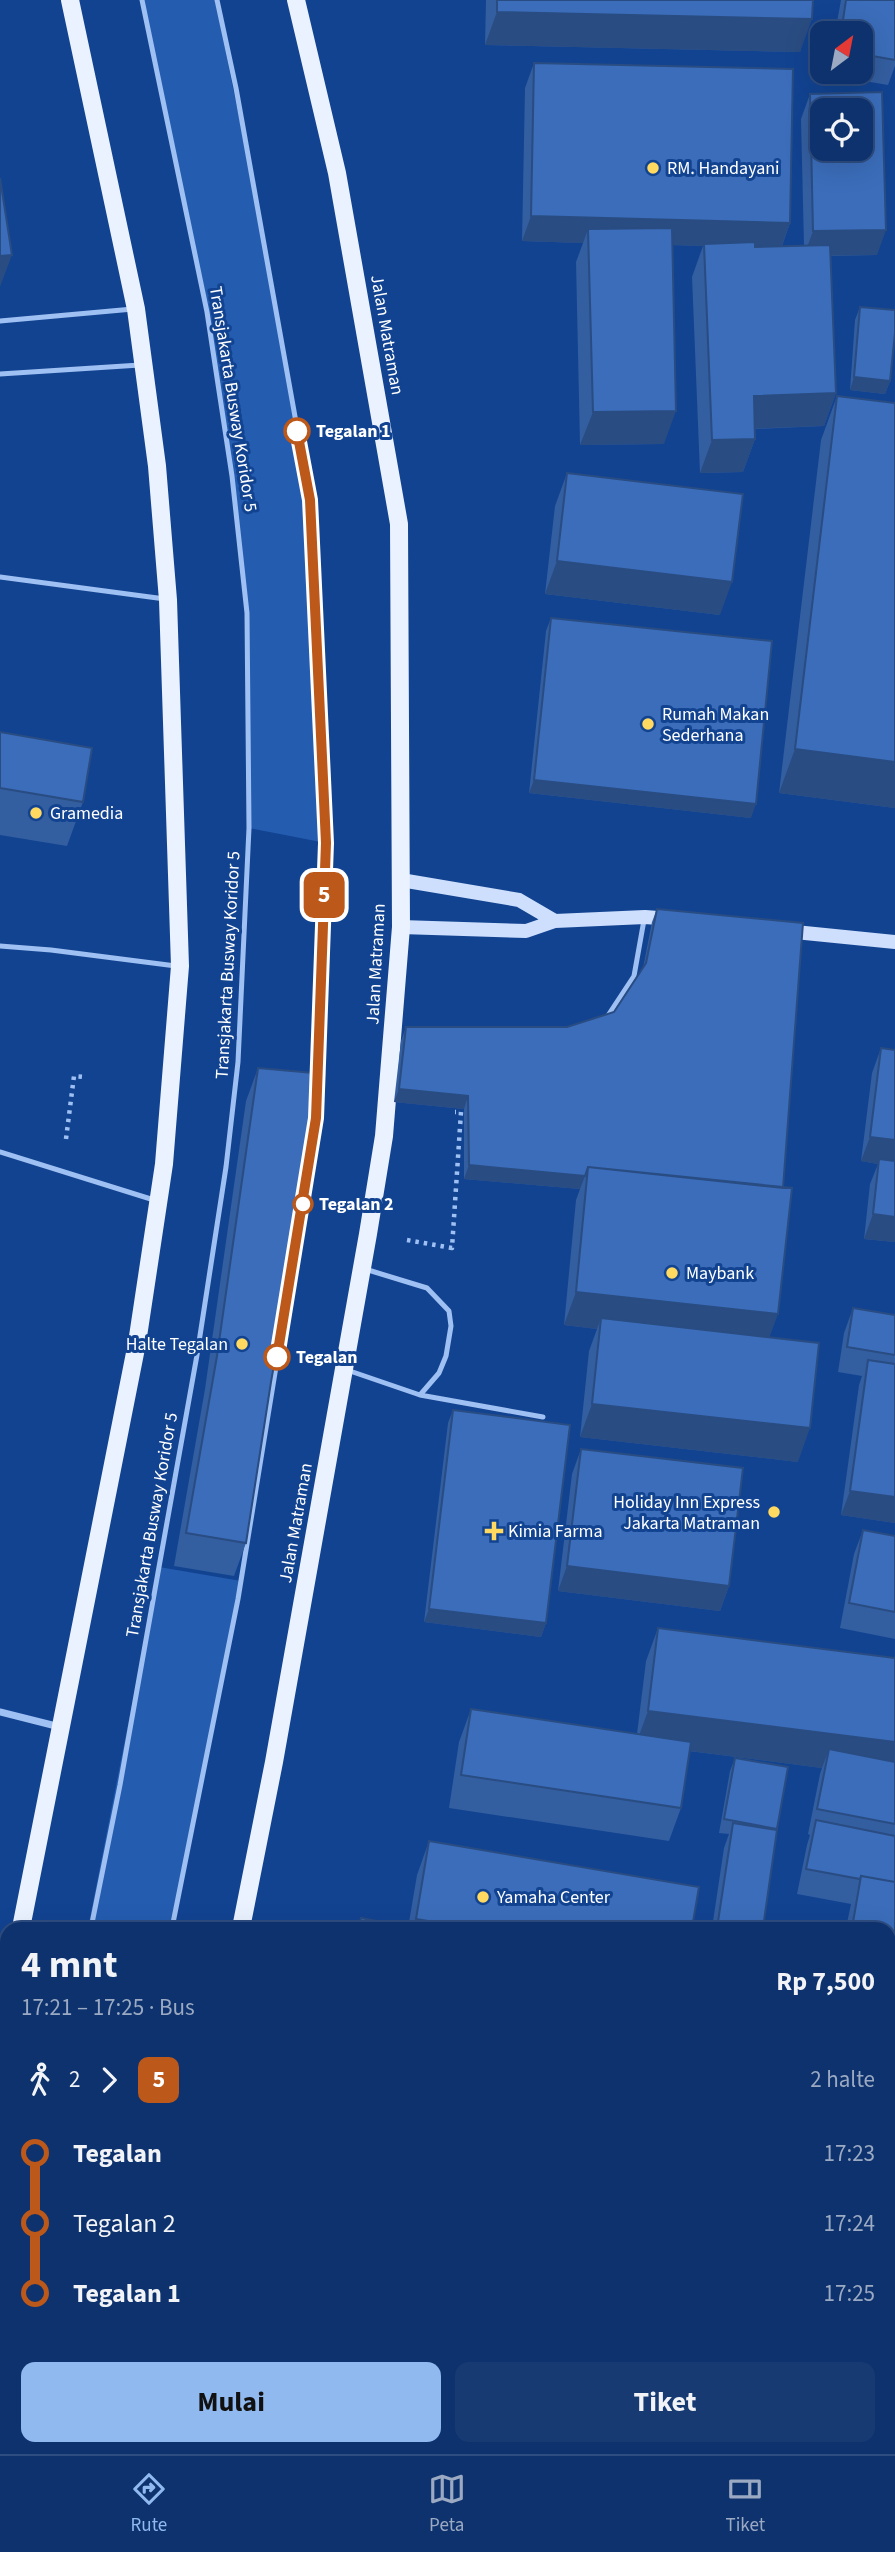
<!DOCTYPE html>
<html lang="id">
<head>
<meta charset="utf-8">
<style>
  body { margin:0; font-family:"Source Sans 3",sans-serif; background:#173a72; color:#f1f3f6; height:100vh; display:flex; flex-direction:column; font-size:26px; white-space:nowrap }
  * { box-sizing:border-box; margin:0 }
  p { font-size:23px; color:#9baac2 }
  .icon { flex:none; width:38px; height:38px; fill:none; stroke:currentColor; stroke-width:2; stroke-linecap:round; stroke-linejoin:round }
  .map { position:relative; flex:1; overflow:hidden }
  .details { position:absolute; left:0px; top:1922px; width:896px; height:534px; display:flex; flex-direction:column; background:#0e326d; border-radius:21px 21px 0 0; box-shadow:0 7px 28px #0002,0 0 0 2px #2e4d80 }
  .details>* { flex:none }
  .badge { padding:0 14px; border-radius:10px; font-size:24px; line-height:46px }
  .needle { width:46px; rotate:32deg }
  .buttons { position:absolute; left:810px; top:21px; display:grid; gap:14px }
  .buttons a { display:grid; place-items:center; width:63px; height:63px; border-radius:14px; background:#0e326d; box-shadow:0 7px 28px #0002,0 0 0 2px #2e4d80; font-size:35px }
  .map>.badge { position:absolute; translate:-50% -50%; box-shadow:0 0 0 4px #fff }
  .legs { display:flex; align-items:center; gap:10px; height:77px; padding:0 21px; font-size:23px }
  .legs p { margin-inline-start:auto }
  .overview { display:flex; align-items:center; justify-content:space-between; height:119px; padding:0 21px }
  h1 { font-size:38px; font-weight:700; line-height:52px }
  .cta { display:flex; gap:14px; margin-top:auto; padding:14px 21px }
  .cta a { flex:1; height:80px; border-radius:14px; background:#90b9f0; color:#111; font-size:28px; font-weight:700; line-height:80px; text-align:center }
  .cta a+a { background:#173a72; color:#f1f3f6 }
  ul { padding:0 21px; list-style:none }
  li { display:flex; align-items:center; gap:24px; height:70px; font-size:26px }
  li i { display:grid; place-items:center; width:10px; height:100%; margin:0 9px; background:currentColor }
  li i::after { content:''; width:18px; height:18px; margin:-9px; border:5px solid; border-radius:50%; background:#0e326d }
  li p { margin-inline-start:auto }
  li:first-child i { background:linear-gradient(#0000 50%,currentColor 0) }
  li:last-child i { background:linear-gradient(currentColor 50%,#0000 0) }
  .tab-bar { display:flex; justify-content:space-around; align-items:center; height:98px; border-top:2px solid #2e4d80; background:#0e326d; font-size:19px; color:#9baac2 }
  .tab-bar a { display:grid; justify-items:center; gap:4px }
  .tab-bar .current { color:#90b9f0 }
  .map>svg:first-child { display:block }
  .green { fill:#245cb0 }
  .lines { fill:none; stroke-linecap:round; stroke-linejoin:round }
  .path { stroke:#9fc0f2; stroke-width:4.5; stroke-dasharray:3.5 5; stroke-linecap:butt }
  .lane { stroke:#9fc0f2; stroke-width:5 }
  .street { stroke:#9fc0f2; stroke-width:7 }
  .secondary { stroke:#cddffc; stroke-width:14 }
  .primary { stroke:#eaf1ff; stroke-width:18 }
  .wall { fill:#335ea0 }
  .shaded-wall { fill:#294c82 }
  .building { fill:#3b6dba; stroke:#294c82; stroke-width:2; fill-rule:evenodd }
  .line-1-casing { stroke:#fff; stroke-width:16 }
  .line-1 { stroke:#bc581a; stroke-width:10 }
  .poi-dot { fill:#ffd960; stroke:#124391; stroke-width:2.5 }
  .stop-1-dot { fill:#fff; stroke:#bc581a; stroke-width:3.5 }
  .labels { text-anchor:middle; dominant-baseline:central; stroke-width:6; stroke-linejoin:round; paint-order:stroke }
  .poi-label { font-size:18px; fill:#fff; stroke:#124391; text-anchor:start }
  .street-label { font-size:18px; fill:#fff; stroke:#124391 }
  .stop-label { font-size:18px; font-weight:bold; fill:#fff; stroke:#124391; text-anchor:start }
</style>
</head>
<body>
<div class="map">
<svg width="895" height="2454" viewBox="0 0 895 2454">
  <rect width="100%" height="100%" fill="#124391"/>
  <path class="green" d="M 142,0 L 215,0 L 257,206 L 310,500 L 326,843 L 249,828 L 247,613 L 231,473 L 209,330 Z
    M 159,1567 L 241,1581 L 171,1928 L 88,1928 Z
    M 7,2340 L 7,2448 L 67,2448 L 66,2454 L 0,2454 L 0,2375 Z"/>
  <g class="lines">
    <path class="path" d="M 66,1139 L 74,1076 L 85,1077
      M 407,1240 L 452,1248 L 461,1112 L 455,1112"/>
    <path class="lane" d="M 217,0 L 236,88 L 310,500 L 326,843 L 318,1080
      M 0,321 L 133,309
      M 0,374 L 140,365
      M 0,577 L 165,599
      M 0,946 L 51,950 L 176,966
      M 607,1017 L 634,976 L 644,920
      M 0,1152 L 154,1200
      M 347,1370 L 420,1395 L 439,1373 L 446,1356 L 451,1326 L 449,1311 L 427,1288 L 365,1269
      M 420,1395 L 543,1417
      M 91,1928 L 120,1785 L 159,1567 L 197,1355 L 226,1167 L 238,1062 L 249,828 L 247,613 L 232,476 L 207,312 L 142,0
      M 172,1928 L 238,1599 L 310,1159
      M 0,2375 L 7,2340
      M 66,2454 L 67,2448"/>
    <path class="street" d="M 0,1712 L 60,1727
      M 889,2156 L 895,2157
      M 889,2218 L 895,2191
      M 889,2411 L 895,2412
      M 835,2454 L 837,2448"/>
    <path class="secondary" d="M 401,880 L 519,900 L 555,921
      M 401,927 L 526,931 L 555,921 L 645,917 L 671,919
      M 785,931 L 895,942"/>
    <path class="primary" d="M 21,1928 L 137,1343 L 164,1164 L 180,966 L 168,600 L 157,466 L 136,309 L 70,0
      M 241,1928 L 274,1762 L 368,1234 L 384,1136 L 401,927 L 399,524 L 337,173 L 296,0
      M 0,2031 L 7,1996
      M 134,2454 L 135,2448"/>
  </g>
  <path class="wall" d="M 486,0 L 813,0 L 800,52 L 485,45 Z
    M 841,0 L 895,0 L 895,66 L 888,85 L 829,75 L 829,72 L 861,72 L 861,33 L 835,33 Z
    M 534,63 L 790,223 L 782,246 L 804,246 L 801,119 L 810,94 L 877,255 L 830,256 L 836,393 L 824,426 L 755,429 L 755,439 L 743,472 L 700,473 L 692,277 L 703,246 L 672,245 L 664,444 L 580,445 L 576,262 L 583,243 L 522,241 L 525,88 Z
    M 860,307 L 890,381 L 885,394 L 850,390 L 855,320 Z
    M 837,396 L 895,808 L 779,793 L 821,440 Z
    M 567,473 L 720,615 L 545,594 L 555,506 Z
    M 551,618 L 751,818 L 529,793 L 546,631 Z
    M 0,732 L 83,802 L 67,846 L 0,835 Z
    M 657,909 L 770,1337 L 798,1462 L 580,1437 L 589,1351 L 597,1329 L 564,1325 L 576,1200 L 580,1189 L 464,1179 L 464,1109 L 394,1102 L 401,1041 L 406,1027 L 567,1027 L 614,1012 L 643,968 L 652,922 Z
    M 881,1048 L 895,1242 L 864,1239 L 870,1184 L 878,1164 L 861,1161 L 872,1073 Z
    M 258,1068 L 271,1382 L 246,1543 L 234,1576 L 174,1566 L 205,1389 L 246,1101 Z
    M 853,1308 L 895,1315 L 895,1523 L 841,1515 L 859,1385 L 862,1376 L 838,1372 L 844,1333 Z
    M 453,1410 L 546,1623 L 541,1637 L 424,1622 L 448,1423 Z
    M 581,1449 L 729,1586 L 720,1611 L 558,1591 L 572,1474 Z
    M 863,1530 L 895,1536 L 895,1639 L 840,1628 L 854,1554 Z
    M 658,1628 L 895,1658 L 895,2108 L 889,2124 L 889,1928 L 846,1928 L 851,1904 L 797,1894 L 807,1845 L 810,1835 L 808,1834 L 820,1774 L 822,1768 L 689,1751 L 681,1808 L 669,1841 L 449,1808 L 459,1742 L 471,1709 L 637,1734 L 646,1661 Z
    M 735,1758 L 788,1767 L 777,1830 L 763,1928 L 712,1928 L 724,1848 L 729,1834 L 719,1833 L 730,1771 Z
    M 429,1841 L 692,1928 L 357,1928 L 361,1918 L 408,1928 L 417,1875 Z
    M 244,2448 L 619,2448 L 618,2454 L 242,2454 Z
    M 728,2448 L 785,2448 L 783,2454 L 727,2454 Z"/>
  <path class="shaded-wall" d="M 497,12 L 812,19 L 800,52 L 485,45 Z
    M 531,216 L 790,223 L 781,248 L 589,243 L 588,229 L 583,243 L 522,241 Z
    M 886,230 L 877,255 L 804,256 L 813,231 Z
    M 12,255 L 0,287 L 0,256 Z
    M 854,377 L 890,381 L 885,394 L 850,390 Z
    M 836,393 L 824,426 L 741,429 L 754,396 Z
    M 676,411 L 664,444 L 580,445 L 593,412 Z
    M 755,439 L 743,472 L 700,473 L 712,440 Z
    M 557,561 L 732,582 L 720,615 L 545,594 Z
    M 795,749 L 895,762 L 895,808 L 779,793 Z
    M 534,780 L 756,804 L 751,818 L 529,793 Z
    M 399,1089 L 468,1096 L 464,1109 L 394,1102 Z
    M 870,1137 L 895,1140 L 895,1166 L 879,1159 L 878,1164 L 861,1161 Z
    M 469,1165 L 585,1176 L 580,1189 L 464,1179 Z
    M 873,1214 L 895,1217 L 895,1242 L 864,1239 Z
    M 576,1292 L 778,1314 L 766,1347 L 601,1318 L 597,1329 L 564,1325 Z
    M 592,1404 L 810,1428 L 798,1462 L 580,1437 Z
    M 850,1491 L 895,1497 L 895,1523 L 841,1515 Z
    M 567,1566 L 729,1586 L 720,1611 L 558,1591 Z
    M 429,1609 L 546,1623 L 541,1637 L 424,1622 Z
    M 648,1711 L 895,1742 L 895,1777 L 829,1749 L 822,1768 L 636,1744 Z"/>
  <path class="building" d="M 497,0 L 813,0 L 812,19 L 497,12 Z
    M 846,0 L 895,0 L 895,60 L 861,54 L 861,33 L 841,33 Z
    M 534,63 L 793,69 L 790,223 L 531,216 Z
    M 882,92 L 886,230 L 813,231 L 810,94 ZM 822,110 L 861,110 L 861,149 L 822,149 Z
    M 0,178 L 12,255 L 0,256 Z
    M 672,228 L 676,411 L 593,412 L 588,229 Z
    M 755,242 L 755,247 L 830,245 L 836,393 L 754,396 L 755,439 L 712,440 L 704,244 Z
    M 860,307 L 895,310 L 895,333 L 890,381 L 854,377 Z
    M 837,396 L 895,403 L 895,762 L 795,749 Z
    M 567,473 L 743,494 L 732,582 L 557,561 Z
    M 551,618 L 772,641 L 756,804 L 534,780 Z
    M 0,732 L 92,748 L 83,802 L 0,788 Z
    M 657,909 L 803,923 L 783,1188 L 588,1167 L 585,1176 L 469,1165 L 468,1096 L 399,1089 L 406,1027 L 567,1027 L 614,1012 L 646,963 Z
    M 881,1048 L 895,1050 L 895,1140 L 870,1137 Z
    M 258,1068 L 325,1074 L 271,1382 L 246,1543 L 186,1533 L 217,1356 Z
    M 879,1159 L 895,1161 L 895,1217 L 873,1214 Z
    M 588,1167 L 792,1188 L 778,1314 L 576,1292 Z
    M 853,1308 L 895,1315 L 895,1355 L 847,1347 Z
    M 601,1318 L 819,1343 L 810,1428 L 592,1404 Z
    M 868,1360 L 895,1364 L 895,1497 L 850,1491 Z
    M 453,1410 L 570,1425 L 546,1623 L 429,1609 Z
    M 581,1449 L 743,1468 L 729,1586 L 567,1566 Z
    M 863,1530 L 895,1536 L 895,1612 L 849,1603 Z
    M 658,1628 L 895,1658 L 895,1742 L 648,1711 Z
    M 471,1709 L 691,1742 L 681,1808 L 461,1775 Z
    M 829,1749 L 895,1762 L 895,1824 L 817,1809 Z
    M 735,1758 L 788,1767 L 777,1829 L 724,1819 Z
    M 816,1820 L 895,1836 L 895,1882 L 861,1876 L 860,1879 L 806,1869 Z
    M 733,1823 L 777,1830 L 763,1928 L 717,1928 Z
    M 429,1841 L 699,1887 L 692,1928 L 470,1928 L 416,1919 Z
    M 861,1876 L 895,1882 L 895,2098 L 889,2097 L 889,1928 L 852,1928 Z
    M 361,1918 L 413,1928 L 359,1928 Z
    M 295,2448 L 619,2448 L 618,2454 L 319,2454 Z
    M 660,2448 L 675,2448 L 695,2454 L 658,2454 Z
    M 730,2448 L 785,2448 L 783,2454 L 754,2454 Z"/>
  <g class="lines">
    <g class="line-1-casing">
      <path id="line-1" d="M 277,1357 L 316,1118 L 326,843 L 310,500 L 297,431"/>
    </g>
    <use href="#line-1" class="line-1"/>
  </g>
  <g class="poi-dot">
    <circle cx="653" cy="168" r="7"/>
    <circle cx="648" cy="724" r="7"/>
    <circle cx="36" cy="813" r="7"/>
    <circle cx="672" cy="1273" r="7"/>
    <circle cx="242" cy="1344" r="7"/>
    <circle cx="774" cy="1512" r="7"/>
    <path d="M490.5 1520.5h7v7h7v7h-7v7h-7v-7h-7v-7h7z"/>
    <circle cx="483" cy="1897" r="7"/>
  </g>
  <g class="stop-1-dot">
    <circle cx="297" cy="431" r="12"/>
    <circle cx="303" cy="1204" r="9"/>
    <circle cx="277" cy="1357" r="12"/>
  </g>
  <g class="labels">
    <g class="poi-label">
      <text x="667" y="168">RM. Handayani</text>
      <text x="662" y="714">Rumah Makan<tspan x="662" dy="21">Sederhana</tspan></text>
      <text x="50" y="813">Gramedia</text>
      <text x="686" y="1273">Maybank</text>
      <text x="228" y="1344" text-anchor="end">Halte Tegalan</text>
      <text x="760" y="1502" text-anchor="end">Holiday Inn Express<tspan x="760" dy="21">Jakarta Matraman</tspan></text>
      <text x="508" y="1531">Kimia Farma</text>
      <text x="497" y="1897">Yamaha Center</text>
    </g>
    <g class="street-label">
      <text transform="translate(387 335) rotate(80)">Jalan Matraman</text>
      <text transform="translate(233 399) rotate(81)">Transjakarta Busway Koridor 5</text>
      <text transform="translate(376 964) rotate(-87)">Jalan Matraman</text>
      <text transform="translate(228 965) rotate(-87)">Transjakarta Busway Koridor 5</text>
      <text transform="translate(296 1523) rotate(-80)">Jalan Matraman</text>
      <text transform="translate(152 1525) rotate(-80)">Transjakarta Busway Koridor 5</text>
    </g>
    <g class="stop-label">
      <text x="316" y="431">Tegalan 1</text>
      <text x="319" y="1204">Tegalan 2</text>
      <text x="296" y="1357">Tegalan</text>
    </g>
  </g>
</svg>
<div class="buttons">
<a><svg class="needle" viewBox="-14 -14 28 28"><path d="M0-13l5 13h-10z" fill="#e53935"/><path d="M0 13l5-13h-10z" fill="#9baac2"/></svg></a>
<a><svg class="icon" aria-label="locate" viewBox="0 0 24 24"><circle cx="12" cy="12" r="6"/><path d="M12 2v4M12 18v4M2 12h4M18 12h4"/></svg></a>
</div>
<b class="badge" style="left:324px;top:895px;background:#bc581a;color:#fff">5</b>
<section class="details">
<div class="overview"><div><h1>4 mnt</h1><p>17:21 – 17:25 · Bus</p></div><b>Rp 7,500</b></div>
<div class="legs"><svg class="icon" aria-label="walk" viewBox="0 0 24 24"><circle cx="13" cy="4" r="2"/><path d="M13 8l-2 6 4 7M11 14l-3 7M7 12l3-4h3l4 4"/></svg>2<svg class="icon" aria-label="forward" viewBox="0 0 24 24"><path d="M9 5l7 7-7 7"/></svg><b class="badge" style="background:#bc581a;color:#fff">5</b><p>2 halte</p></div>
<ul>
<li><i style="color:#bc581a"></i><b>Tegalan</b><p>17:23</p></li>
<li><i style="color:#bc581a"></i><span>Tegalan 2</span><p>17:24</p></li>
<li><i style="color:#bc581a"></i><b>Tegalan 1</b><p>17:25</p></li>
</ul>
<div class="cta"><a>Mulai</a><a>Tiket</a></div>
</section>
</div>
<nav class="tab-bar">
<a class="current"><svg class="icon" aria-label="directions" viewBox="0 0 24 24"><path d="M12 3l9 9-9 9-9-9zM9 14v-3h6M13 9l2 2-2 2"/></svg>Rute</a>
<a><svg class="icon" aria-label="map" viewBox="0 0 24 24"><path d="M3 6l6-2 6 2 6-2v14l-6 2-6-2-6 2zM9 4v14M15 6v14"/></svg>Peta</a>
<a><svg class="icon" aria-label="tickets" viewBox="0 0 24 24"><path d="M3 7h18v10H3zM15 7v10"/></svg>Tiket</a>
</nav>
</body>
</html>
